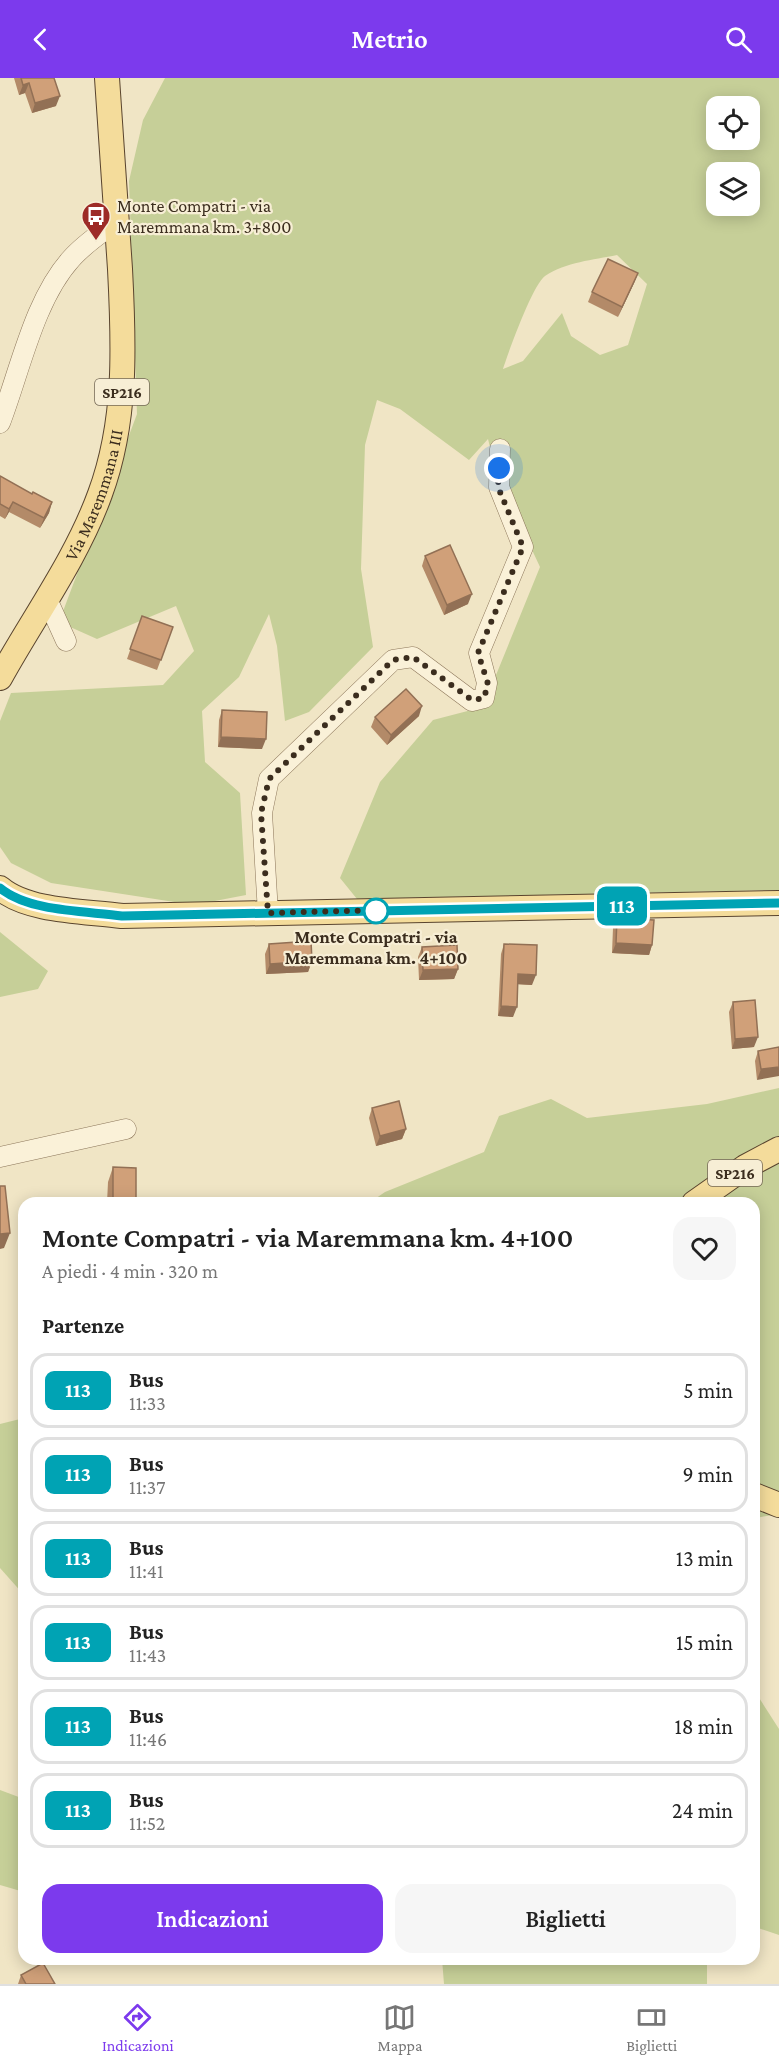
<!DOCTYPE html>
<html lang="it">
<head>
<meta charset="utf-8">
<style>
  body { margin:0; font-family:"Crimson Pro",serif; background:#f6f6f6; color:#222; height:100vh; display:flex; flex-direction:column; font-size:22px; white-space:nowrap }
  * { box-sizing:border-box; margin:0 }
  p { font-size:20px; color:#767676 }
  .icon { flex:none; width:33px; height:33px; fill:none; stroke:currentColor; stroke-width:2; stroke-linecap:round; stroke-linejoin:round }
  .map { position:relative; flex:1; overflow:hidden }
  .panel { position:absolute; left:18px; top:1119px; width:742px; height:768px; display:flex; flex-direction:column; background:#fff; border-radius:18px; box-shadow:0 3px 15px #0003 }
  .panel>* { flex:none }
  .badge { padding:0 12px; border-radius:9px; font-size:21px; line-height:39px }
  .buttons { position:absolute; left:706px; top:18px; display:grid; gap:12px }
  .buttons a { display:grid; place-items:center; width:54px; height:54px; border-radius:12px; background:#fff; box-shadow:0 3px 15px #0003; font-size:30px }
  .you { position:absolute; width:30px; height:30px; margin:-15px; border:4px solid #fff; border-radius:50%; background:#1a73e8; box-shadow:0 0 0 9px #1a73e833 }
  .map>.badge { position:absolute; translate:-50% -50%; box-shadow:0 0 0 3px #fff }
  h2 { padding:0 24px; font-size:22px; line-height:54px }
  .round { display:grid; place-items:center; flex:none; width:63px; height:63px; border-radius:18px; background:#f6f6f6 }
  .headline { display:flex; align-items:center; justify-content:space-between; height:102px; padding:0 24px }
  h1 { font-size:28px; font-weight:600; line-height:45px }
  .cta { display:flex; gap:12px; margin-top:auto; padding:12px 24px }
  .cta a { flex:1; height:69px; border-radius:18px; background:#7c3aed; color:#fff; font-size:24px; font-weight:600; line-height:69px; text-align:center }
  .cta a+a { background:#f6f6f6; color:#222 }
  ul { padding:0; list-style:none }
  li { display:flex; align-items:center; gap:18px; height:75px; margin:0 12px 9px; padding:0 12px; border:3px solid #e0e0e0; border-radius:18px }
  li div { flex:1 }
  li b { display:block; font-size:22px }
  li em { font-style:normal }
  li .badge { min-width:66px; font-weight:700; text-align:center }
  header { display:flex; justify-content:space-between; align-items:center; height:78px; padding:0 24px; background:#7c3aed; color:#fff; font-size:27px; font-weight:600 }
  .tabs { display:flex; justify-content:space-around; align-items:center; height:84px; border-top:2px solid #e0e0e0; background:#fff; font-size:16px; color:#767676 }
  .tabs a { display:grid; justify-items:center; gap:3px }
  .tabs .selected { color:#7c3aed }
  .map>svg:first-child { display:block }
  .green { fill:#c6cf98; fill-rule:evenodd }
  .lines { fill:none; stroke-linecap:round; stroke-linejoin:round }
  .minor-casing { stroke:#8c765a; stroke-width:21 }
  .major-casing { stroke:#59442e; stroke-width:26 }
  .minor { stroke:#faf1d8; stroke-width:20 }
  .major { stroke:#f4dc9b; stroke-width:24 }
  .wall { fill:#b38a68 }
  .shaded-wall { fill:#927055 }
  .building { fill:#d0a079; stroke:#927055; stroke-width:1.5 }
  .line-casing { stroke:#fff; stroke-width:14 }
  .line { stroke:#00a3b4; stroke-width:9 }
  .walk { stroke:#3b2d1e; stroke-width:6; stroke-dasharray:0 10.8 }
  .stop-dot { fill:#fff; stroke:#00a3b4; stroke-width:3 }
  .labels { text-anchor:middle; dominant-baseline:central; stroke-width:4.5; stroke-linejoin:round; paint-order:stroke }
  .shield { fill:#f7eed5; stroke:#736755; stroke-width:1.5 }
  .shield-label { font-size:16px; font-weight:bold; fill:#3b2d1e }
  .poi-label { font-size:18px; fill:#3b2d1e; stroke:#f7eed5; text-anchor:start }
  .street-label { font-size:18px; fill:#3b2d1e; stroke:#f7eed5 }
  .stop-label { font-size:18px; font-weight:bold; fill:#3b2d1e; stroke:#f7eed5 }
</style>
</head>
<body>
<header><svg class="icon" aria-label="back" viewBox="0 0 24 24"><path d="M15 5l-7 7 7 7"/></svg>Metrio<svg class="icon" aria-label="search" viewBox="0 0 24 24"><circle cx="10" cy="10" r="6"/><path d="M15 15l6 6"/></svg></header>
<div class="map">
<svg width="779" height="1906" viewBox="0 0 779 1906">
  <rect width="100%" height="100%" fill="#f0e5c5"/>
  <path class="green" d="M 165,0 L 779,0 L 779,812 L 357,821 L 340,800 L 380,704 L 433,642 L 483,629 L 540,489 L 497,397 L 488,361 L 469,382 L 400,331 L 377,322 L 365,367 L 361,491 L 373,569 L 309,634 L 285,643 L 277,568 L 269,536 L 239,599 L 202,633 L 205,684 L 240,715 L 246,817 L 194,827 L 51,805 L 11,785 L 0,769 L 0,643 L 11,615 L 163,607 L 194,573 L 176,528 L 97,561 L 59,544 L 137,336 L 129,103 L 143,42 ZM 717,28 L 750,28 L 750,62 L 717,62 ZM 717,94 L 750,94 L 750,128 L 717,128 ZM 617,177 L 647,206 L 628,267 L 600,277 L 571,258 L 562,235 L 523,283 L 503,291 C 508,275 533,206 545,198 C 566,184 593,182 617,177 Z
    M 0,854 L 48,893 L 38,911 L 0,919 Z
    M 779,1010 L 779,1436 L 755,1440 L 754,1125 L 369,1125 L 385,1114 L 484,1074 L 499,1038 L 551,1021 L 587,1040 L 707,1026 Z
    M 24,1340 L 24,1517 L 0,1490 L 0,1346 Z
    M 754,1612 L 779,1651 L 779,1857 L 755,1849 Z
    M 0,1712 L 24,1721 L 24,1814 L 0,1807 Z
    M 442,1881 L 707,1881 L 707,1906 L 444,1906 Z"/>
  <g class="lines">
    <g class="minor-casing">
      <path id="minor" d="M 0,345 C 20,293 34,222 71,181 C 84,166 101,155 117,143
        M 47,521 L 66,563
        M 268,835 L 262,735 L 269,701 L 393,582 L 413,579 L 472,623 L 484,620 L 487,605 L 479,575 L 523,469 L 499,409 L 500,371
        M 0,1079 L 126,1051"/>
    </g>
    <g class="major-casing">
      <g id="major">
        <path id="s1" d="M 0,600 C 33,540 76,482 100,416 C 127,343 124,267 120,191 C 116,127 111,64 107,0"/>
        <path d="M 0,810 C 28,834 86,833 122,838 L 779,825"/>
        <path d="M 694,1125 L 745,1089 L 779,1071"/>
        <path d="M 754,1417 L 779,1427"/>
      </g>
    </g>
    <use href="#minor" class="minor"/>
    <use href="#major" class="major"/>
  </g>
  <path class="wall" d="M 14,0 L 54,0 L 56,28 L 32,35 L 25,15 L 19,17 Z
    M 638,195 L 634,205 L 618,239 L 588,224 L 592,214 Z
    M 0,398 L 32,416 L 52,424 L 49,435 L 40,450 L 9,434 L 5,441 L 0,438 Z
    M 425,478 L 468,526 L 444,537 L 422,488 Z
    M 142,538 L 173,549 L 157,592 L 127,581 Z
    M 222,632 L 262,671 L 218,669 L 219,642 Z
    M 419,638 L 387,667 L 371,649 L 375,639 Z
    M 617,840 L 652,867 L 649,877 L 612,875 L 613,850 Z
    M 269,866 L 312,883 L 308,894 L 266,896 L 265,876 Z
    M 504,866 L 532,907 L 517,906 L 513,939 L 498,938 L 501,876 Z
    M 422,869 L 458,891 L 454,901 L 419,902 L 418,879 Z
    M 733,924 L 754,969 L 732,971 L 729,934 Z
    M 779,969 L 757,1002 L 755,983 L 758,973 Z
    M 372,1030 L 406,1051 L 402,1061 L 376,1068 L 369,1040 Z
    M 113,1089 L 136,1125 L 107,1125 L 108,1104 Z
    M 21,1897 L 55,1906 L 18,1906 Z"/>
  <path class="shaded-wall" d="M 29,5 L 25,15 L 19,17 L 23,7 Z
    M 60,18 L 56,28 L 32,35 L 35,25 Z
    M 638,195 L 634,205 L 618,239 L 622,229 Z
    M 13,424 L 9,434 L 5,441 L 9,431 Z
    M 52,424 L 49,435 L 40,450 L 44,440 Z
    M 472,516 L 468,526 L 444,537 L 447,527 Z
    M 422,628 L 419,638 L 387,667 L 391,657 Z
    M 221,659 L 266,661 L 262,671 L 218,669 Z
    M 616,865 L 652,867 L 649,877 L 612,875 Z
    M 312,883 L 308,894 L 266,896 L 270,886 Z
    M 458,891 L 454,901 L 419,902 L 423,892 Z
    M 518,896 L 536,897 L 532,907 L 514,906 Z
    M 501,928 L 517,929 L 513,939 L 498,938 Z
    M 758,959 L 754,969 L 732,971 L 735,961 Z
    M 779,989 L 779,998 L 757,1002 L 761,991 Z
    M 406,1051 L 402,1061 L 376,1068 L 380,1058 Z
    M 10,1155 L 4,1170 L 0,1171 L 0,1156 Z"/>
  <path class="building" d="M 21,0 L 54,0 L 60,18 L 35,25 L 29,5 L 23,7 Z
    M 608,181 L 638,195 L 622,229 L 592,214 Z
    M 0,398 L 32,416 L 33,414 L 52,424 L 44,440 L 13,424 L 9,431 L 0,426 Z
    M 450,467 L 472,516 L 447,527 L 425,478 Z
    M 142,538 L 173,549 L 161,582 L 130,571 Z
    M 406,611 L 422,628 L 391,657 L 375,639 Z
    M 222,632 L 267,634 L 266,661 L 221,659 Z
    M 617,840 L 654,842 L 652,867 L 616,865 Z
    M 311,863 L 312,883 L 270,886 L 269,866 Z
    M 504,866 L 537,867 L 536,897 L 518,896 L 517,929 L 501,928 Z
    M 457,867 L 458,891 L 423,892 L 422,869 Z
    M 755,922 L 758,959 L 735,961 L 733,924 Z
    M 779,969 L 779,989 L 761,991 L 758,973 Z
    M 399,1023 L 406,1051 L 380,1058 L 372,1030 Z
    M 113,1089 L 136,1090 L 136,1125 L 113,1125 Z
    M 0,1108 L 5,1108 L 10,1155 L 0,1156 Z
    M 369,1120 L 372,1125 L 361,1125 Z
    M 43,1885 L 55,1906 L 26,1906 L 21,1897 Z"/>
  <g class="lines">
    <g class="line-casing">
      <path id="line" d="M 0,810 C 29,834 86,833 122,838 L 779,825"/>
    </g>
    <use href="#line" class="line"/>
    <path class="walk" d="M 376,833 L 383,832 L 268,835 L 261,735 L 269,701 L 393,582 L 413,579 L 472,622 L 484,620 L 488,606 L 478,575 L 523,469 L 498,409 L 499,390"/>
  </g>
  <defs>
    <g id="bus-pin" transform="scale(1.5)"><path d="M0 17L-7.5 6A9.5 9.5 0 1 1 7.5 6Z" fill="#9d2b27" stroke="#f7eed5"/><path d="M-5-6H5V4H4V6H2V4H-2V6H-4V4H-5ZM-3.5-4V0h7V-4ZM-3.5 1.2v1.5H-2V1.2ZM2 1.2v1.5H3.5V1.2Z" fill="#fff"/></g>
  </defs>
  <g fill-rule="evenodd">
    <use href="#bus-pin" x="96" y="138"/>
  </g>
  <circle class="stop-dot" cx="376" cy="833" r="12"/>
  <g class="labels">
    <g class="shield">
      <rect x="95" y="301" width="54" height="26" rx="4.5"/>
      <rect x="708" y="1082" width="54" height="26" rx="4.5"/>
    </g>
    <g class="shield-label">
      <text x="122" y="314">SP216</text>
      <text x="735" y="1095">SP216</text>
    </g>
    <g class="poi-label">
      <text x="117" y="128">Monte Compatri - via<tspan x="117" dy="21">Maremmana km. 3+800</tspan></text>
    </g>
    <g class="street-label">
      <text stroke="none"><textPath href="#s1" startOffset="207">Via Maremmana III</textPath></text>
    </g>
    <g class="stop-label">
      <text x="376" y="859">Monte Compatri - via<tspan x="376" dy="21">Maremmana km. 4+100</tspan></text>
    </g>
  </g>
</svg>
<div class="buttons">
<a><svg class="icon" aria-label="locate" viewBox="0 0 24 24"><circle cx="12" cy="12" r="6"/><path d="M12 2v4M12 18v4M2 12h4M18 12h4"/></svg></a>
<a><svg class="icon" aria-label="layers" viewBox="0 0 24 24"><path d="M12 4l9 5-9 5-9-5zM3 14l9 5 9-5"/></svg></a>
</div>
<div class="you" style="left:499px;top:390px"></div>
<b class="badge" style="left:622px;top:828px;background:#00a3b4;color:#fff">113</b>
<section class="panel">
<div class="headline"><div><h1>Monte Compatri - via Maremmana km. 4+100</h1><p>A piedi · 4 min · 320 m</p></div><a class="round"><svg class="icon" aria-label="heart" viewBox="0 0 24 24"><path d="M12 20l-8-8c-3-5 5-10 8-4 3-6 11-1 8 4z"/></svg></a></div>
<h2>Partenze</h2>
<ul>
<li><span class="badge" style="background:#00a3b4;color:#fff">113</span><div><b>Bus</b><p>11:33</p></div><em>5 min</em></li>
<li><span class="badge" style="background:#00a3b4;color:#fff">113</span><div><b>Bus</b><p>11:37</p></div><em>9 min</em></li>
<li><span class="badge" style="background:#00a3b4;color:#fff">113</span><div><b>Bus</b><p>11:41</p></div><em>13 min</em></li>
<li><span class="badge" style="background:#00a3b4;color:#fff">113</span><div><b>Bus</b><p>11:43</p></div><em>15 min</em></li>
<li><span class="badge" style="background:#00a3b4;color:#fff">113</span><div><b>Bus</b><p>11:46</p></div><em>18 min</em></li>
<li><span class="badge" style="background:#00a3b4;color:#fff">113</span><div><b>Bus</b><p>11:52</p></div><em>24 min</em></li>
</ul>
<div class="cta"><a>Indicazioni</a><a>Biglietti</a></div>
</section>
</div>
<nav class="tabs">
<a class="selected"><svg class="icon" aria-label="directions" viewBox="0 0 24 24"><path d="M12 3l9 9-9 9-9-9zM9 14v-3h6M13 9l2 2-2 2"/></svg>Indicazioni</a>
<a><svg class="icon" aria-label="map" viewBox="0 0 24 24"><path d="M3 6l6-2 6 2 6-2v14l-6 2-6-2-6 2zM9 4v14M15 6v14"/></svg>Mappa</a>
<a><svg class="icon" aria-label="tickets" viewBox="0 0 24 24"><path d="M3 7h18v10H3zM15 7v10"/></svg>Biglietti</a>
</nav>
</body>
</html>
